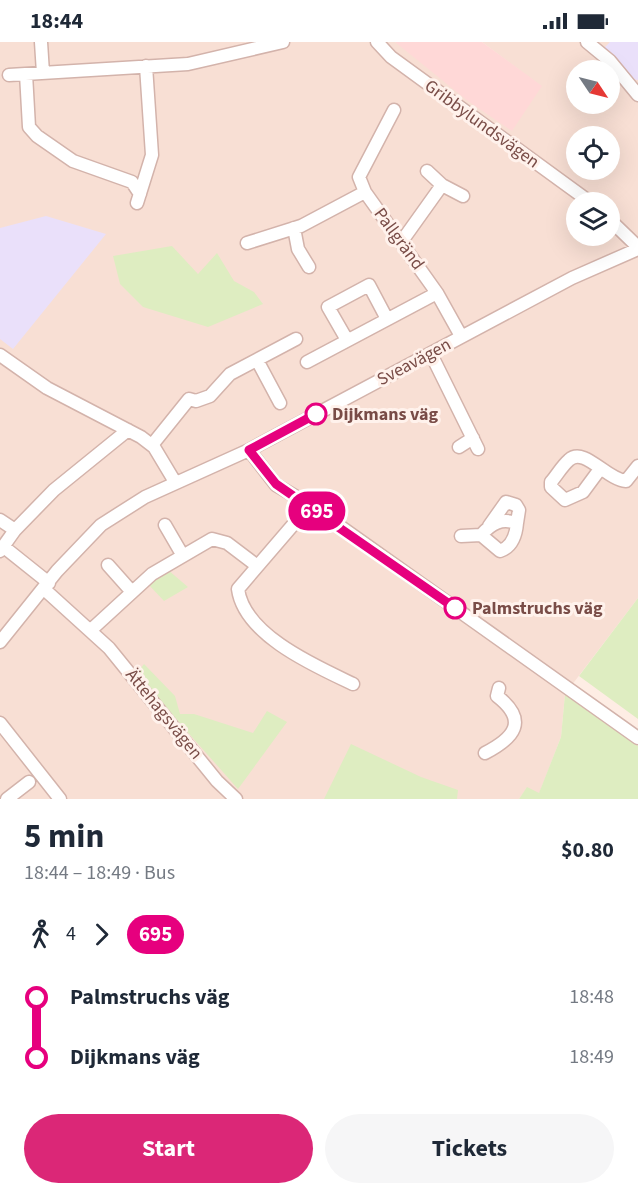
<!DOCTYPE html>
<html lang="en">
<head>
<meta charset="utf-8">
<style>
  body { margin:0; font-family:"Source Sans 3",sans-serif; background:#f6f6f7; color:#1f2937; height:100vh; display:flex; flex-direction:column; font-size:22px; white-space:nowrap }
  * { box-sizing:border-box; margin:0 }
  p { font-size:20px; color:#747a83 }
  .icon { flex:none; width:33px; height:33px; fill:none; stroke:currentColor; stroke-width:2; stroke-linecap:round; stroke-linejoin:round }
  .map { position:relative; height:757px; overflow:hidden }
  .drawer { display:flex; flex-direction:column; background:#fff; flex:1 }
  .drawer>* { flex:none }
  .badge { padding:0 12px; border-radius:20px; font-size:21px; line-height:39px }
  .needle { width:39px; rotate:125deg }
  .tools { position:absolute; left:566px; top:18px; display:grid; gap:12px }
  .tools a { display:grid; place-items:center; width:54px; height:54px; border-radius:50%; background:#fff; box-shadow:0 6px 24px #0002; font-size:30px }
  .map>.badge { position:absolute; translate:-50% -50%; box-shadow:0 0 0 3px #fff }
  .legs { display:flex; align-items:center; gap:9px; height:66px; padding:0 24px; font-size:20px }
  .legs p { margin-inline-start:auto }
  .headline { display:flex; align-items:center; justify-content:space-between; height:102px; padding:0 24px }
  h1 { font-size:33px; font-weight:700; line-height:45px }
  .cta { display:flex; gap:12px; margin-top:auto; padding:12px 24px }
  .cta a { flex:1; height:69px; border-radius:36px; background:#db2777; color:#fff; font-size:24px; font-weight:700; line-height:69px; text-align:center }
  .cta a+a { background:#f6f6f7; color:#1f2937 }
  ul { padding:0 24px; list-style:none }
  li { display:flex; align-items:center; gap:21px; height:60px; font-size:22px }
  li i { display:grid; place-items:center; width:9px; height:100%; margin:0 8px; background:currentColor }
  li i::after { content:''; width:15px; height:15px; margin:-8px; border:4px solid; border-radius:50%; background:#fff }
  li p { margin-inline-start:auto }
  li:first-child i { background:linear-gradient(#0000 50%,currentColor 0) }
  li:last-child i { background:linear-gradient(currentColor 50%,#0000 0) }
  .status { display:flex; justify-content:space-between; align-items:center; height:42px; padding:0 30px; background:#fff; direction:ltr }
  .status svg { height:16px; fill:currentColor }
  .map>svg:first-child { display:block }
  .residential { fill:#f8dfd4; fill-rule:evenodd }
  .commercial { fill:#ffd8d7 }
  .education { fill:#eae0fa }
  .green { fill:#deedc1 }
  .lines { fill:none; stroke-linecap:round; stroke-linejoin:round }
  .minor-casing { stroke:#d3b3ab; stroke-width:15 }
  .minor { stroke:#fff; stroke-width:12 }
  .line-1-casing { stroke:#fff; stroke-width:14 }
  .line-1 { stroke:#e6007e; stroke-width:9 }
  .stop-1-dot { fill:#fff; stroke:#e6007e; stroke-width:3 }
  .labels { text-anchor:middle; dominant-baseline:central; stroke-width:6; stroke-linejoin:round; paint-order:stroke }
  .street-label { font-size:18px; fill:#794c47; stroke:#fff2ec }
  .stop-label { font-size:18px; font-weight:bold; fill:#794c47; stroke:#fff2ec; text-anchor:start }
</style>
</head>
<body>
<div class="status"><b>18:44</b><svg viewBox="0 0 49 12"><path d="M0 12V9h3v3zM5 12V6h3v6zM10 12V3h3v9zM15 12V0h3v12zM26 1h20v11H26zM47 4h2v5h-2z"/></svg></div>
<div class="map">
<svg width="638" height="757" viewBox="0 0 638 757">
  <rect width="100%" height="100%" fill="#feede4"/>
  <path class="residential" d="M 0,0 L 395,0 L 541,44 L 482,0 L 638,0 L 638,556 L 565,652 L 561,695 L 539,752 L 527,746 L 519,757 L 0,757 ZM 576,28 L 609,28 L 609,62 L 576,62 ZM 576,94 L 609,94 L 609,128 L 576,128 ZM 576,160 L 609,160 L 609,194 L 576,194 Z"/>
  <path class="commercial" d="M 395,0 L 482,0 L 542,44 L 512,89 L 468,59 Z"/>
  <path class="education" d="M 610,0 L 638,0 L 638,38 L 632,37 L 604,6 Z
    M 46,174 L 106,192 L 13,307 L 0,297 L 0,186 Z"/>
  <path class="green" d="M 172,204 L 198,232 L 217,211 L 234,239 L 254,250 L 263,262 L 208,285 L 143,265 L 120,242 L 113,214 Z
    M 168,528 L 188,545 L 164,559 L 148,542 Z
    M 638,556 L 638,677 L 579,634 Z
    M 144,622 L 175,654 L 180,672 L 194,672 L 253,691 L 267,669 L 287,680 L 238,747 L 136,632 Z
    M 565,652 L 638,704 L 638,757 L 519,757 L 527,745 L 539,751 L 561,695 Z
    M 351,702 L 421,735 L 458,748 L 457,757 L 324,757 Z"/>
  <g class="lines">
    <g class="minor-casing">
      <path id="minor" d="M 41,0 L 43,31
        M 377,0 L 391,15 L 590,160
        M 587,0 L 610,19 L 638,53
        M 26,32 L 29,85 L 37,94 L 73,119 L 132,140 L 140,152
        M 9,33 L 188,22 L 283,0
        M 427,129 L 442,143 L 463,154
        M 365,150 L 359,135 L 394,68
        M 137,161 L 152,113 L 146,24
        M 609,177 L 638,205
        M 294,186 L 298,207 L 309,225
        M 402,199 L 442,143
        M 247,201 L 301,184 L 365,150 L 437,251 L 461,294
        M 347,298 L 328,265 L 369,243 L 387,277
        M 431,312 L 478,407
        M 0,313 L 47,346 L 141,395 L 154,405 L 175,440
        M 257,318 L 280,361
        M 307,320 L 437,251
        M 152,403 L 189,357 L 196,359 L 210,354 L 230,332 L 296,297
        M 459,405 L 473,396
        M 249,408 L 276,443 L 310,463 L 638,696
        M 600,427 L 583,450 L 565,458 L 551,445 L 551,440 C 557,433 562,424 569,418 C 584,404 607,438 626,439 L 638,424
        M 310,463 L 238,547 C 244,593 315,624 353,642
        M 0,478 L 15,488
        M 165,483 L 183,514
        M 489,484 L 506,460 L 516,463 L 519,468 L 517,481
        M 461,494 L 481,493 L 500,509 C 512,505 516,493 517,481 C 501,476 492,481 481,493
        M 4,505 L 49,541
        M 0,509 L 15,488 L 54,448 L 128,388
        M 108,523 L 132,550
        M 44,547 L 109,606 L 217,739 L 236,757
        M 92,587 L 152,532 L 212,497 L 227,501 L 256,523
        M 0,600 L 57,529 L 101,483 L 145,455 L 249,408 L 572,236 L 638,207
        M 0,681 L 60,757
        M 485,711 C 514,696 529,679 497,654 L 499,646
        M 7,757 L 29,740"/>
    </g>
    <use href="#minor" class="minor"/>
  </g>
  <g class="lines">
    <g class="line-1-casing">
      <path id="line-1" d="M 316,372 L 249,408 L 276,442 L 455,566"/>
    </g>
    <use href="#line-1" class="line-1"/>
  </g>
  <g class="stop-1-dot">
    <circle cx="316" cy="372" r="10"/>
    <circle cx="455" cy="566" r="10"/>
  </g>
  <g class="labels">
    <g class="street-label">
      <text transform="translate(482 82) rotate(36)">Gribbylundsvägen</text>
      <text transform="translate(399 197) rotate(54)">Pallgränd</text>
      <text transform="translate(414 320) rotate(-28)">Sveavägen</text>
      <text transform="translate(164 672) rotate(51)">Ättehagsvägen</text>
    </g>
    <g class="stop-label">
      <text x="332" y="372">Dijkmans väg</text>
      <text x="472" y="566">Palmstruchs väg</text>
    </g>
  </g>
</svg>
<div class="tools">
<a><svg class="needle" viewBox="-14 -14 28 28"><path d="M0-13l5 13h-10z" fill="#e53935"/><path d="M0 13l5-13h-10z" fill="#747a83"/></svg></a>
<a><svg class="icon" aria-label="locate" viewBox="0 0 24 24"><circle cx="12" cy="12" r="6"/><path d="M12 2v4M12 18v4M2 12h4M18 12h4"/></svg></a>
<a><svg class="icon" aria-label="layers" viewBox="0 0 24 24"><path d="M12 4l9 5-9 5-9-5zM3 14l9 5 9-5"/></svg></a>
</div>
<b class="badge" style="left:317px;top:469px;background:#e6007e;color:#fff">695</b>
</div>
<section class="drawer">
<div class="headline"><div><h1>5 min</h1><p>18:44 – 18:49 · Bus</p></div><b>$0.80</b></div>
<div class="legs"><svg class="icon" aria-label="walk" viewBox="0 0 24 24"><circle cx="13" cy="4" r="2"/><path d="M13 8l-2 6 4 7M11 14l-3 7M7 12l3-4h3l4 4"/></svg>4<svg class="icon" aria-label="forward" viewBox="0 0 24 24"><path d="M9 5l7 7-7 7"/></svg><b class="badge" style="background:#e6007e;color:#fff">695</b></div>
<ul>
<li><i style="color:#e6007e"></i><b>Palmstruchs väg</b><p>18:48</p></li>
<li><i style="color:#e6007e"></i><b>Dijkmans väg</b><p>18:49</p></li>
</ul>
<div class="cta"><a>Start</a><a>Tickets</a></div>
</section>
</body>
</html>
